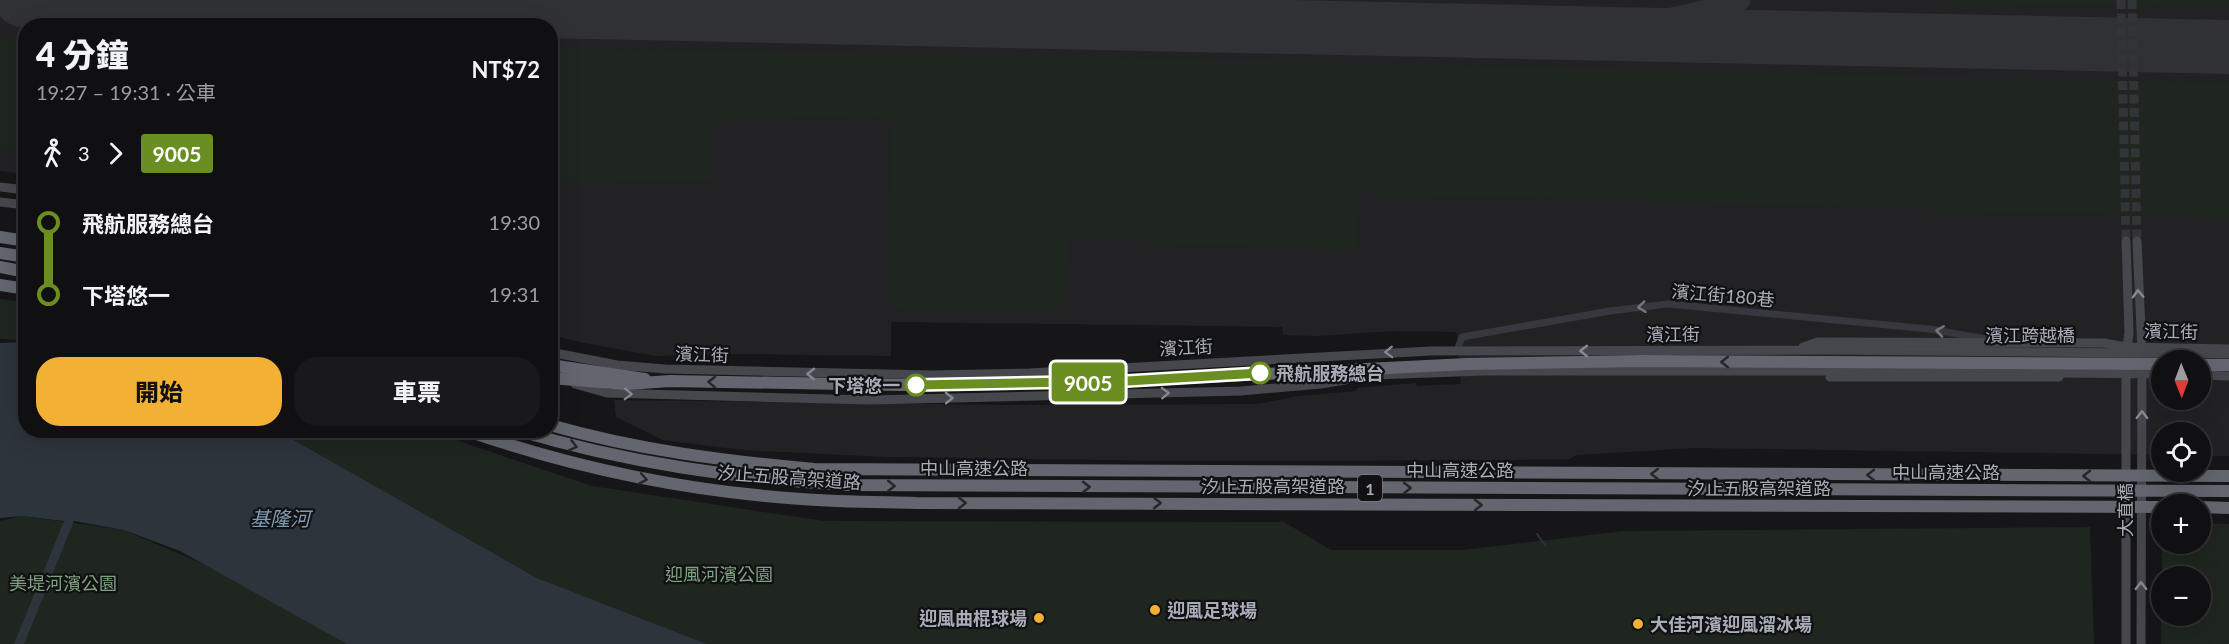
<!DOCTYPE html>
<html lang="zh-TW">
<head>
<meta charset="utf-8">
<style>
  body { margin:0; font-family:Lato,"Noto Sans TC",sans-serif; background:#19191b; color:#f1f3f6; height:100vh; display:flex; flex-direction:column; font-size:22px; white-space:nowrap }
  * { box-sizing:border-box; margin:0 }
  p { font-size:20px; color:#9c9d9f }
  .icon { flex:none; width:33px; height:33px; fill:none; stroke:currentColor; stroke-width:2; stroke-linecap:round; stroke-linejoin:round }
  .map { position:relative; flex:1; overflow:hidden }
  .sheet { position:absolute; left:18px; top:18px; width:540px; height:420px; display:flex; flex-direction:column; background:#101012; border-radius:24px; box-shadow:0 6px 24px #0002,0 0 0 2px #303032 }
  .sheet>* { flex:none }
  .badge { padding:0 12px; border-radius:4px; font-size:21px; line-height:39px }
  .needle { width:39px; rotate:179deg }
  .controls { position:absolute; left:2151px; top:350px; display:grid; gap:12px }
  .controls a { display:grid; place-items:center; width:60px; height:60px; border-radius:50%; background:#101012; box-shadow:0 6px 24px #0002,0 0 0 2px #303032; font-size:30px }
  .map>.badge { position:absolute; translate:-50% -50%; box-shadow:0 0 0 3px #fff }
  .legs { display:flex; align-items:center; gap:9px; height:66px; padding:0 18px; font-size:20px }
  .legs p { margin-inline-start:auto }
  .overview { display:flex; align-items:center; justify-content:space-between; height:102px; padding:0 18px }
  h1 { font-size:33px; font-weight:800; line-height:45px }
  .action { display:flex; gap:12px; margin-top:auto; padding:12px 18px }
  .action a { flex:1; height:69px; border-radius:24px; background:#f2b134; color:#111; font-size:24px; font-weight:800; line-height:69px; text-align:center }
  .action a+a { background:#19191b; color:#f1f3f6 }
  ul { padding:0 18px; list-style:none }
  li { display:flex; align-items:center; gap:21px; height:72px; font-size:22px }
  li i { display:grid; place-items:center; width:9px; height:100%; margin:0 8px; background:currentColor }
  li i::after { content:''; width:15px; height:15px; margin:-8px; border:4px solid; border-radius:50%; background:#101012 }
  li p { margin-inline-start:auto }
  li:first-child i { background:linear-gradient(#0000 50%,currentColor 0) }
  li:last-child i { background:linear-gradient(currentColor 50%,#0000 0) }
  .map>svg:first-child { display:block }
  .built { fill:#222225; fill-rule:evenodd }
  .green { fill:#1e261f }
  .water { fill:#2c353c }
  .lines { fill:none; stroke-linecap:round; stroke-linejoin:round }
  .stream { stroke:#2c353c; stroke-width:2 }
  .taxiway { stroke:#303135; stroke-width:21 }
  .runway { stroke:#303135; stroke-width:54 }
  .secondary-tunnel { stroke:#333438; stroke-width:9; stroke-dasharray:9 4.5; stroke-linecap:butt }
  .street { stroke:#37383d; stroke-width:7 }
  .secondary { stroke:#45474d; stroke-width:9 }
  .highway { stroke:#63666e; stroke-width:12 }
  .secondary-bridge { stroke:#45474d; stroke-width:9 }
  .highway-bridge { stroke:#63666e; stroke-width:12 }
  .oneway { stroke:#858993 }
  .oneway2 { stroke:#757881 }
  .oneway3 { stroke:#26262a }
  .line-1-casing { stroke:#fff; stroke-width:14 }
  .line-1 { stroke:#6b8e23; stroke-width:9 }
  .stop-1-dot { fill:#fff; stroke:#6b8e23; stroke-width:3 }
  .poi-dot { fill:#f2b134; stroke:#111113; stroke-width:2 }
  .labels { text-anchor:middle; dominant-baseline:central; stroke-width:4.5; stroke-linejoin:round; paint-order:stroke }
  .shield { fill:#111113; stroke:#7b7e86; stroke-width:1.5 }
  .shield-label { font-size:16px; font-weight:bold; fill:#a8adb8 }
  .street-label { font-size:18px; fill:#a8adb8; stroke:#111113 }
  .stop-label { font-size:18px; font-weight:bold; fill:#a8adb8; stroke:#111113; text-anchor:start }
  .park-label { font-size:18px; fill:#7fa381; stroke:#111113 }
  .poi-label { font-size:18px; font-weight:bold; fill:#a8adb8; stroke:#111113; text-anchor:start }
  .water-label { font-size:20px; font-style:italic; fill:#7f9bb3; stroke:#111113 }
</style>
</head>
<body>
<div class="map">
<svg width="2229" height="644" viewBox="0 0 2229 644">
  <rect width="100%" height="100%" fill="#161618"/>
  <path class="built" d="M 0,0 L 2229,0 L 2229,456 L 2201,456 L 2200,432 L 2162,432 L 2161,455 L 1694,448 L 1577,455 L 1570,459 L 1512,460 L 1173,461 L 884,457 L 741,450 L 663,440 L 616,417 L 614,400 L 1006,405 L 1258,404 L 1298,396 L 1356,391 L 1357,388 L 1416,383 L 1417,386 L 1461,384 L 1457,332 L 1393,331 L 1317,336 L 1283,335 L 1282,327 L 891,322 L 891,356 L 744,354 L 656,356 L 584,343 L 551,335 L 550,26 L 26,26 L 25,174 L 0,171 ZM 2162,360 L 2200,360 L 2200,399 L 2162,399 Z"/>
  <path class="green" d="M 1887,0 L 2229,0 L 2229,8 Z
    M 0,38 L 25,39 L 25,149 L 0,146 Z
    M 551,48 L 1095,57 L 2229,83 L 2229,218 L 1359,193 L 1357,251 L 1068,238 L 1065,310 L 899,310 L 886,297 L 892,125 L 871,114 L 713,122 L 711,182 L 551,177 Z
    M 0,299 L 25,302 L 25,340 L 0,339 Z
    M 278,431 L 429,431 L 592,486 L 824,521 L 1284,522 L 1331,550 L 1462,550 L 1624,531 L 2090,527 L 2094,644 L 707,644 L 537,578 Z
    M 23,516 L 124,530 L 217,570 L 352,644 L 0,644 L 0,521 Z
    M 2201,523 L 2229,524 L 2229,644 L 2161,644 L 2161,598 L 2162,615 L 2200,615 L 2200,576 L 2162,576 L 2162,543 L 2200,543 Z"/>
  <path class="water" d="M 25,342 L 26,430 L 278,431 L 537,578 L 707,644 L 347,644 L 180,551 L 124,530 L 74,521 L 24,644 L 14,644 L 64,521 L 23,516 L 0,518 L 0,343 Z"/>
  <g class="lines">
    <path class="stream" d="M 1537,534 L 1546,546"/>
    <path class="taxiway" d="M 403,0 L 459,9
      M 872,0 L 992,21 L 1202,16 L 1217,0
      M 1238,0 L 1251,13 L 1264,20 C 1420,27 1590,51 1740,0"/>
    <path class="runway" d="M 22,0 L 2229,47"/>
    <path class="secondary-tunnel" d="M 2121,0 L 2126,241
      M 2132,0 L 2137,241"/>
    <path class="street" d="M 1457,351 L 1462,337 L 1610,311 L 1668,304 L 1929,329 L 1992,340"/>
    <path class="secondary" d="M 0,187 L 26,190
      M 0,202 L 26,205
      M 2126,241 L 2129,333 L 2126,353
      M 2137,241 L 2142,351
      M 1803,347 L 1818,342 L 2104,343 L 2126,347 L 2229,349
      M 550,352 L 617,365 L 665,369 L 931,375 L 1029,373 L 1431,351 L 1831,350
      M 2200,375 L 2229,376
      M 1830,377 L 2059,377
      M 575,384 L 607,393 L 869,400 L 1241,391 L 1321,384 L 1374,375 L 1485,371 L 1836,371
      M 2126,644 L 2126,366
      M 2141,644 L 2142,367"/>
    <path class="highway" d="M 0,237 L 26,241
      M 0,253 L 26,257
      M 0,267 L 26,272
      M 0,285 L 26,289
      M 550,365 L 645,379
      M 2200,365 L 2229,365
      M 2200,507 L 2229,508"/>
    <path class="secondary-bridge" d="M 1831,350 L 2229,354
      M 1836,371 L 2162,374"/>
    <path class="highway-bridge" d="M 550,378 L 626,384 L 670,381 L 900,385 L 1127,381 L 1467,364 L 1640,361 L 2162,364
      M 550,425 C 637,450 725,461 814,469 L 2229,476
      M 465,430 C 574,468 686,491 801,499 C 839,502 878,502 916,503 L 2162,507
      M 517,430 C 626,463 734,478 848,485 L 2229,491"/>
  </g>
  <defs><path id="oneway-chevron" d="M-2-3.5L2.5 0L-2 3.5" fill="none" stroke-width="1.6" stroke-linecap="round" stroke-linejoin="round" transform="scale(1.5)"/></defs>
  <g class="oneway">
    <use href="#oneway-chevron" transform="translate(2138 294) rotate(-92)"/>
    <use href="#oneway-chevron" transform="translate(1584 351) rotate(-180)"/>
    <use href="#oneway-chevron" transform="translate(1389 352) rotate(178)"/>
    <use href="#oneway-chevron" transform="translate(811 374) rotate(-179)"/>
    <use href="#oneway-chevron" transform="translate(1165 393) rotate(-2)"/>
    <use href="#oneway-chevron" transform="translate(628 394) rotate(2)"/>
    <use href="#oneway-chevron" transform="translate(949 398) rotate(-1)"/>
    <use href="#oneway-chevron" transform="translate(2142 415) rotate(-89)"/>
    <use href="#oneway-chevron" transform="translate(2141 586) rotate(-90)"/>
  </g>
  <g class="oneway2">
    <use href="#oneway-chevron" transform="translate(1642 307) rotate(173)"/>
    <use href="#oneway-chevron" transform="translate(1940 331) rotate(-171)"/>
  </g>
  <g class="oneway3">
    <use href="#oneway-chevron" transform="translate(1725 362) rotate(-180)"/>
    <use href="#oneway-chevron" transform="translate(712 382) rotate(-179)"/>
    <use href="#oneway-chevron" transform="translate(573 446) rotate(14)"/>
    <use href="#oneway-chevron" transform="translate(1655 474) rotate(-180)"/>
    <use href="#oneway-chevron" transform="translate(1871 475) rotate(-180)"/>
    <use href="#oneway-chevron" transform="translate(2087 476) rotate(-180)"/>
    <use href="#oneway-chevron" transform="translate(643 479) rotate(10)"/>
    <use href="#oneway-chevron" transform="translate(891 486) rotate(1)"/>
    <use href="#oneway-chevron" transform="translate(1086 487)"/>
    <use href="#oneway-chevron" transform="translate(1407 488)"/>
    <use href="#oneway-chevron" transform="translate(962 503)"/>
    <use href="#oneway-chevron" transform="translate(1157 503)"/>
    <use href="#oneway-chevron" transform="translate(1478 505)"/>
  </g>
  <g class="lines">
    <g class="line-1-casing">
      <path id="line-1" d="M 916,385 L 1127,381 L 1260,373"/>
    </g>
    <use href="#line-1" class="line-1"/>
  </g>
  <g class="stop-1-dot">
    <circle cx="1260" cy="373" r="10"/>
    <circle cx="916" cy="385" r="10"/>
  </g>
  <g class="poi-dot">
    <circle cx="1155" cy="610" r="6"/>
    <circle cx="1039" cy="618" r="6"/>
    <circle cx="1638" cy="624" r="6"/>
  </g>
  <g class="labels">
    <rect class="shield" x="1358" y="475" width="24" height="26" rx="4.5"/>
    <g class="shield-label">
      <text x="1370" y="488">1</text>
    </g>
    <g class="street-label">
      <text transform="translate(1723 295) rotate(5)">濱江街180巷</text>
      <text transform="translate(2171 331) rotate(1)">濱江街</text>
      <text x="1673" y="334">濱江街</text>
      <text x="2030" y="335">濱江跨越橋</text>
      <text transform="translate(1186 347) rotate(-3)">濱江街</text>
      <text transform="translate(702 354) rotate(2)">濱江街</text>
      <text x="974" y="468">中山高速公路</text>
      <text x="1460" y="470">中山高速公路</text>
      <text x="1946" y="472">中山高速公路</text>
      <text transform="translate(789 477) rotate(4)">汐止五股高架道路</text>
      <text x="1273" y="486">汐止五股高架道路</text>
      <text x="1759" y="488">汐止五股高架道路</text>
      <text transform="translate(2125 510) rotate(-90)">大直橋</text>
    </g>
    <g class="stop-label">
      <text x="1276" y="373">飛航服務總台</text>
      <text x="900" y="385" text-anchor="end">下塔悠一</text>
    </g>
    <g class="park-label">
      <text x="719" y="574">迎風河濱公園</text>
      <text x="63" y="583">美堤河濱公園</text>
    </g>
    <g class="poi-label">
      <text x="1167" y="610">迎風足球場</text>
      <text x="1027" y="618" text-anchor="end">迎風曲棍球場</text>
      <text x="1650" y="624">大佳河濱迎風溜冰場</text>
    </g>
    <g class="water-label">
      <text x="280" y="518">基隆河</text>
    </g>
  </g>
</svg>
<div class="controls">
<a><svg class="needle" viewBox="-14 -14 28 28"><path d="M0-13l5 13h-10z" fill="#e53935"/><path d="M0 13l5-13h-10z" fill="#9c9d9f"/></svg></a>
<a><svg class="icon" aria-label="locate" viewBox="0 0 24 24"><circle cx="12" cy="12" r="6"/><path d="M12 2v4M12 18v4M2 12h4M18 12h4"/></svg></a>
<a>+</a>
<a>−</a>
</div>
<b class="badge" style="left:1088px;top:382px;background:#6b8e23;color:#fff">9005</b>
<section class="sheet">
<div class="overview"><div><h1>4 分鐘</h1><p>19:27 – 19:31 · 公車</p></div><b>NT$72</b></div>
<div class="legs"><svg class="icon" aria-label="walk" viewBox="0 0 24 24"><circle cx="13" cy="4" r="2"/><path d="M13 8l-2 6 4 7M11 14l-3 7M7 12l3-4h3l4 4"/></svg>3<svg class="icon" aria-label="forward" viewBox="0 0 24 24"><path d="M9 5l7 7-7 7"/></svg><b class="badge" style="background:#6b8e23;color:#fff">9005</b></div>
<ul>
<li><i style="color:#6b8e23"></i><b>飛航服務總台</b><p>19:30</p></li>
<li><i style="color:#6b8e23"></i><b>下塔悠一</b><p>19:31</p></li>
</ul>
<div class="action"><a>開始</a><a>車票</a></div>
</section>
</div>
</body>
</html>
